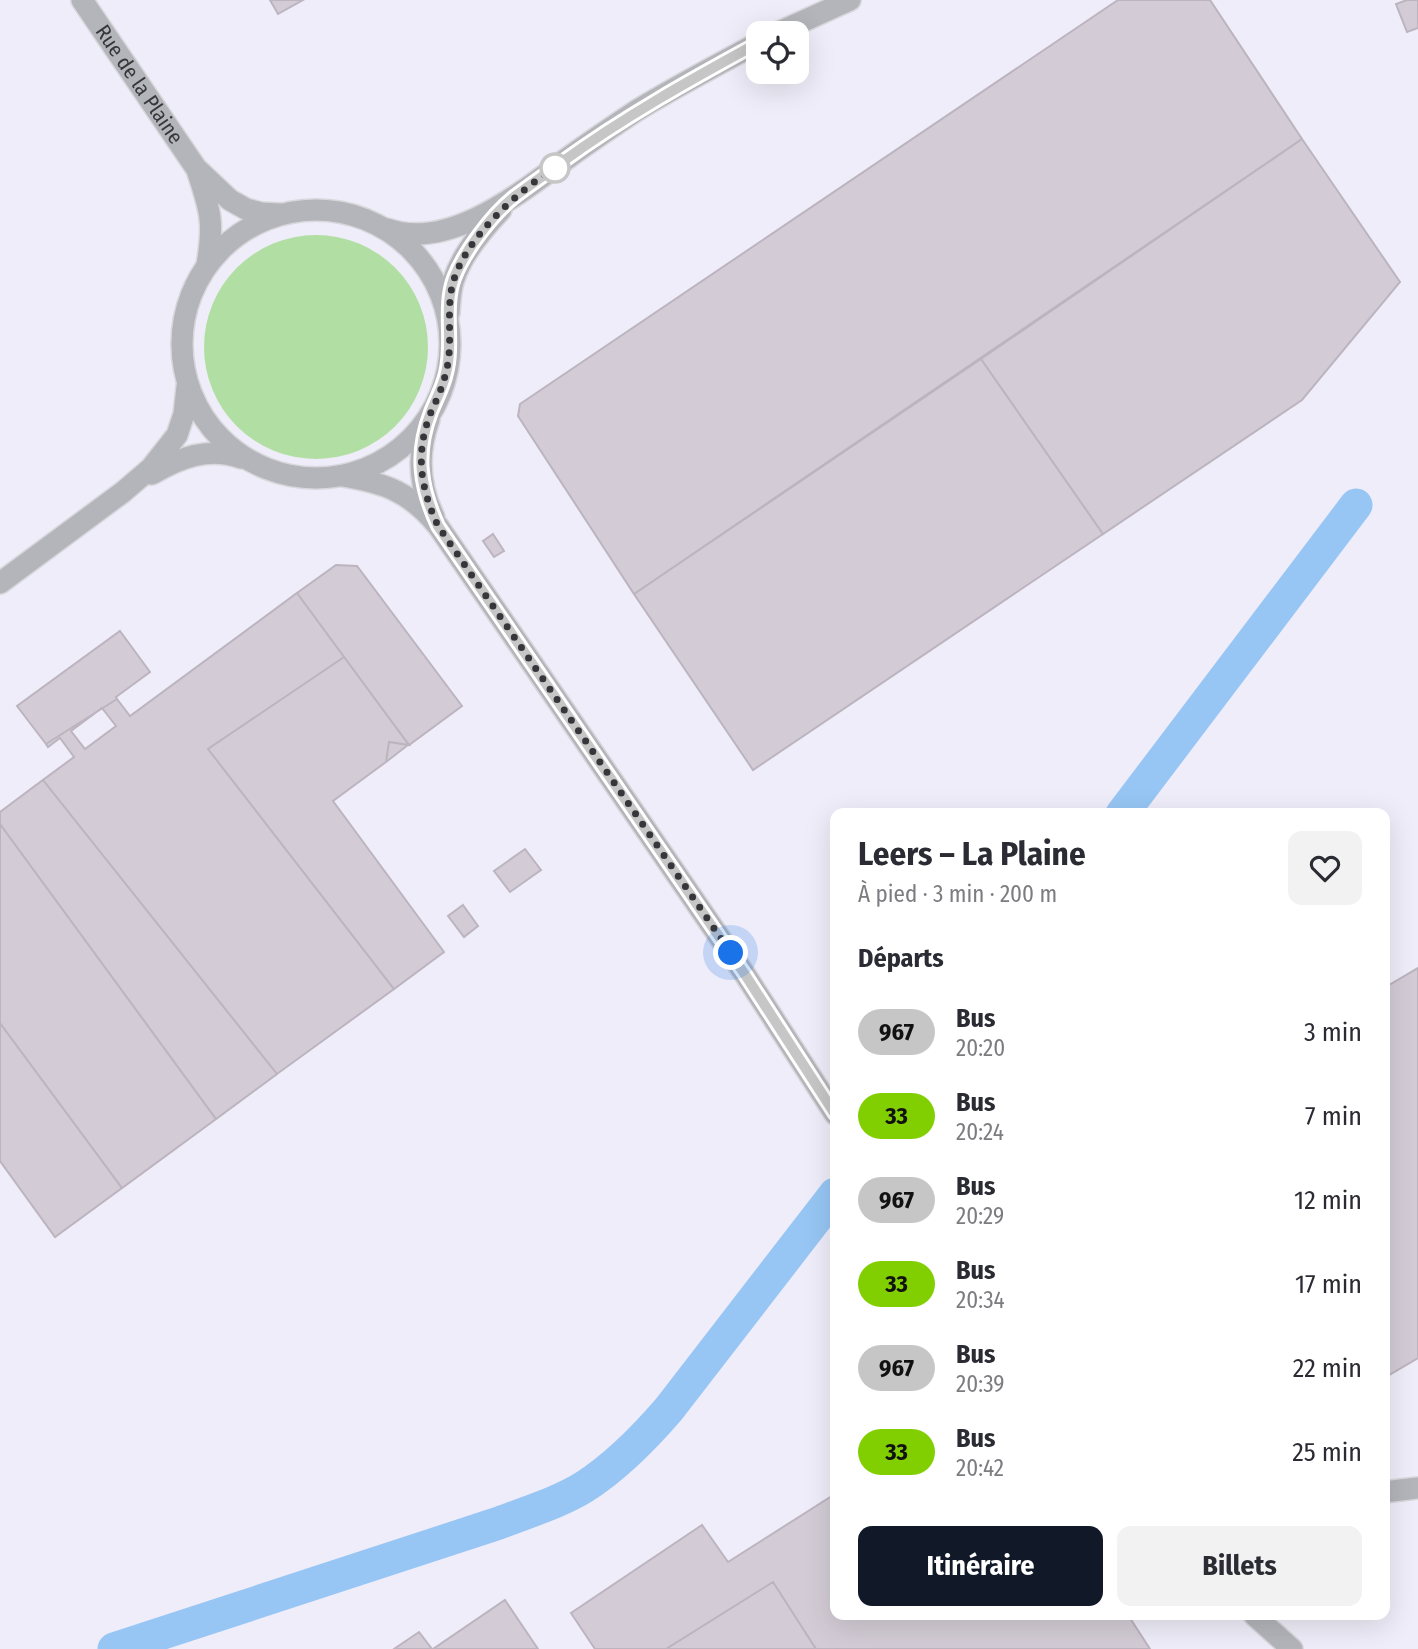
<!DOCTYPE html>
<html lang="fr">
<head>
<meta charset="utf-8">
<style>
  body { margin:0; font-family:"Fira Sans Condensed",sans-serif; background:#f2f2f3; color:#2b2b33; height:100vh; display:flex; flex-direction:column; font-size:26px; white-space:nowrap }
  * { box-sizing:border-box; margin:0 }
  p { font-size:23px; color:#7c7c81 }
  .icon { flex:none; width:38px; height:38px; fill:none; stroke:currentColor; stroke-width:2; stroke-linecap:round; stroke-linejoin:round }
  .map { position:relative; flex:1; overflow:hidden }
  .details { position:absolute; left:830px; top:808px; width:560px; height:812px; display:flex; flex-direction:column; background:#fff; border-radius:14px; box-shadow:0 7px 28px #0002 }
  .details>* { flex:none }
  .badge { padding:0 14px; border-radius:23px; font-size:24px; line-height:46px }
  .fabs { position:absolute; left:746px; top:21px; display:grid; gap:14px }
  .fabs a { display:grid; place-items:center; width:63px; height:63px; border-radius:14px; background:#fff; box-shadow:0 7px 28px #0002; font-size:35px }
  .you { position:absolute; width:35px; height:35px; margin:-18px; border:5px solid #fff; border-radius:50%; background:#1a73e8; box-shadow:0 0 0 10px #1a73e833 }
  .map>.badge { position:absolute; translate:-50% -50%; box-shadow:0 0 0 4px #fff }
  h2 { padding:0 28px; font-size:26px; line-height:63px }
  .round { display:grid; place-items:center; flex:none; width:74px; height:74px; border-radius:14px; background:#f2f2f3 }
  .summary { display:flex; align-items:center; justify-content:space-between; height:119px; padding:0 28px }
  h1 { font-size:33px; font-weight:700; line-height:52px }
  .button { display:flex; gap:14px; margin-top:auto; padding:14px 28px }
  .button a { flex:1; height:80px; border-radius:14px; background:#111827; color:#fff; font-size:28px; font-weight:700; line-height:80px; text-align:center }
  .button a+a { background:#f2f2f3; color:#2b2b33 }
  ul { padding:0; list-style:none }
  li { display:flex; align-items:center; gap:21px; height:84px; padding:0 28px }
  li div { flex:1 }
  li b { display:block; font-size:26px }
  li em { font-style:normal }
  li .badge { min-width:77px; font-weight:700; text-align:center }
  .map>svg:first-child { display:block }
  .built { fill:#efedf9; fill-rule:evenodd }
  .green { fill:#b1dea2 }
  .lines { fill:none; stroke-linecap:round; stroke-linejoin:round }
  .canal { stroke:#97c6f4; stroke-width:33 }
  .building { fill:#d3ccd6; stroke:#bcb4be; stroke-width:2; fill-rule:evenodd }
  .minor-casing { stroke:#d8d7dc; stroke-width:24 }
  .minor { stroke:#b4b5ba; stroke-width:21 }
  .line-casing { stroke:#fff; stroke-width:16 }
  .line { stroke:#c6c6c6; stroke-width:10 }
  .walk { stroke:#37363b; stroke-width:7; stroke-dasharray:0 12.6 }
  .stop-dot { fill:#fff; stroke:#c6c6c6; stroke-width:3.5 }
  .labels { text-anchor:middle; dominant-baseline:central; stroke-width:6; stroke-linejoin:round; paint-order:stroke }
  .street-label { font-size:21px; fill:#37363b; stroke:#fbfaff }
</style>
</head>
<body>
<div class="map">
<svg width="1418" height="1649" viewBox="0 0 1418 1649">
  <rect width="100%" height="100%" fill="#fbfaff"/>
  <path class="built" d="M 0,0 L 1418,0 L 1418,1649 L 0,1649 ZM 758,33 L 796,33 L 796,72 L 758,72 ZM 835,814 L 1384,814 L 1384,1615 L 835,1615 Z"/>
  <path class="green" d="M204 347a112 112 0 1 1 224 0a112 112 0 1 1-224 0Z"/>
  <g class="lines">
    <path class="canal" d="M 1122,814 L 1356,505
      M 114,1649 L 499,1523 C 527,1512 558,1503 584,1487 C 617,1466 644,1438 669,1409 L 835,1194"/>
  </g>
  <path class="building" d="M 270,0 L 303,0 L 278,14 Z
    M 1118,0 L 1210,0 L 1302,139 L 634,594 L 518,416 L 520,404 Z
    M 1407,0 L 1418,0 L 1418,28 L 1407,32 L 1396,4 Z
    M 1302,139 L 1400,282 L 1302,400 L 1103,534 L 981,359 Z
    M 981,359 L 1103,534 L 753,770 L 634,594 Z
    M 493,534 L 504,551 L 494,557 L 483,541 Z
    M 336,565 L 357,566 L 462,706 L 409,745 L 297,593 Z
    M 297,593 L 344,657 L 208,749 L 394,989 L 277,1074 L 43,780 L 74,757 L 60,738 L 48,747 L 46,744 L 117,699 L 130,716 ZM 102,708 L 116,726 L 85,749 L 71,731 Z
    M 120,631 L 150,672 L 116,697 L 117,699 L 46,744 L 17,706 Z
    M 344,657 L 409,745 L 389,742 L 386,762 L 333,801 L 444,952 L 394,989 L 208,749 Z
    M 389,742 L 408,745 L 386,762 Z
    M 43,780 L 277,1074 L 216,1119 L 0,824 L 0,812 Z
    M 0,824 L 216,1119 L 122,1188 L 0,1023 Z
    M 525,849 L 541,870 L 510,892 L 494,871 Z
    M 463,905 L 478,926 L 464,937 L 448,916 Z
    M 1418,968 L 1418,1358 L 1384,1378 L 1384,988 Z
    M 0,1023 L 122,1188 L 55,1237 L 0,1161 Z
    M 835,1494 L 835,1615 L 1128,1615 L 1150,1649 L 816,1649 L 773,1582 L 666,1649 L 595,1649 L 571,1613 L 702,1525 L 728,1562 Z
    M 773,1582 L 816,1649 L 666,1649 Z
    M 505,1600 L 538,1649 L 433,1649 Z
    M 419,1632 L 432,1649 L 394,1649 Z"/>
  <g class="lines">
    <g class="minor-casing">
      <g id="minor">
        <path id="s1" d="M 82,0 L 196,168 L 230,200 L 246,209 L 261,213 L 280,214"/>
        <path d="M 777,33 L 850,0"/>
        <path d="M 198,173 C 211,212 214,224 207,265"/>
        <circle cx="316" cy="344" r="134"/>
        <path d="M 387,229 C 448,251 519,194 565,160 C 588,143 612,127 636,111 C 675,87 717,65 758,43"/>
        <path d="M 449,313 C 450,301 450,290 454,279 C 462,254 483,229 501,210"/>
        <path d="M 429,420 C 417,453 419,486 434,517"/>
        <path d="M 152,474 C 179,458 209,446 241,458"/>
        <path d="M 343,476 C 385,483 410,492 438,526 L 746,976 L 835,1114"/>
        <path d="M 0,583 L 123,492 L 151,468 L 177,435 L 184,414 L 187,387"/>
        <path d="M 1384,1492 L 1418,1488"/>
        <path d="M 1254,1615 L 1292,1649"/>
      </g>
    </g>
    <use href="#minor" class="minor"/>
  </g>
  <g class="lines">
    <g class="line-casing">
      <path id="line" d="M 758,43 C 690,80 624,117 562,162 C 546,174 530,185 514,197 C 492,215 465,250 454,278 C 443,308 454,342 446,373 C 443,387 436,399 431,412 C 415,453 420,487 438,526 L 746,976 L 835,1114"/>
    </g>
    <use href="#line" class="line"/>
    <path class="walk" d="M 555,168 C 516,192 458,244 451,292 C 447,319 453,346 446,372 C 443,386 437,399 431,412 C 415,452 420,487 438,526 L 731,953"/>
  </g>
  <circle class="stop-dot" cx="555" cy="168" r="14"/>
  <g class="labels">
    <g class="street-label">
      <text stroke="none"><textPath href="#s1" startOffset="102">Rue de la Plaine</textPath></text>
    </g>
  </g>
</svg>
<div class="fabs">
<a><svg class="icon" aria-label="locate" viewBox="0 0 24 24"><circle cx="12" cy="12" r="6"/><path d="M12 2v4M12 18v4M2 12h4M18 12h4"/></svg></a>
</div>
<div class="you" style="left:731px;top:953px"></div>
<section class="details">
<div class="summary"><div><h1>Leers – La Plaine</h1><p>À pied · 3 min · 200 m</p></div><a class="round"><svg class="icon" aria-label="heart" viewBox="0 0 24 24"><path d="M12 20l-8-8c-3-5 5-10 8-4 3-6 11-1 8 4z"/></svg></a></div>
<h2>Départs</h2>
<ul>
<li><span class="badge" style="background:#c6c6c6;color:#111">967</span><div><b>Bus</b><p>20:20</p></div><em>3 min</em></li>
<li><span class="badge" style="background:#81cf00;color:#111">33</span><div><b>Bus</b><p>20:24</p></div><em>7 min</em></li>
<li><span class="badge" style="background:#c6c6c6;color:#111">967</span><div><b>Bus</b><p>20:29</p></div><em>12 min</em></li>
<li><span class="badge" style="background:#81cf00;color:#111">33</span><div><b>Bus</b><p>20:34</p></div><em>17 min</em></li>
<li><span class="badge" style="background:#c6c6c6;color:#111">967</span><div><b>Bus</b><p>20:39</p></div><em>22 min</em></li>
<li><span class="badge" style="background:#81cf00;color:#111">33</span><div><b>Bus</b><p>20:42</p></div><em>25 min</em></li>
</ul>
<div class="button"><a>Itinéraire</a><a>Billets</a></div>
</section>
</div>
</body>
</html>
